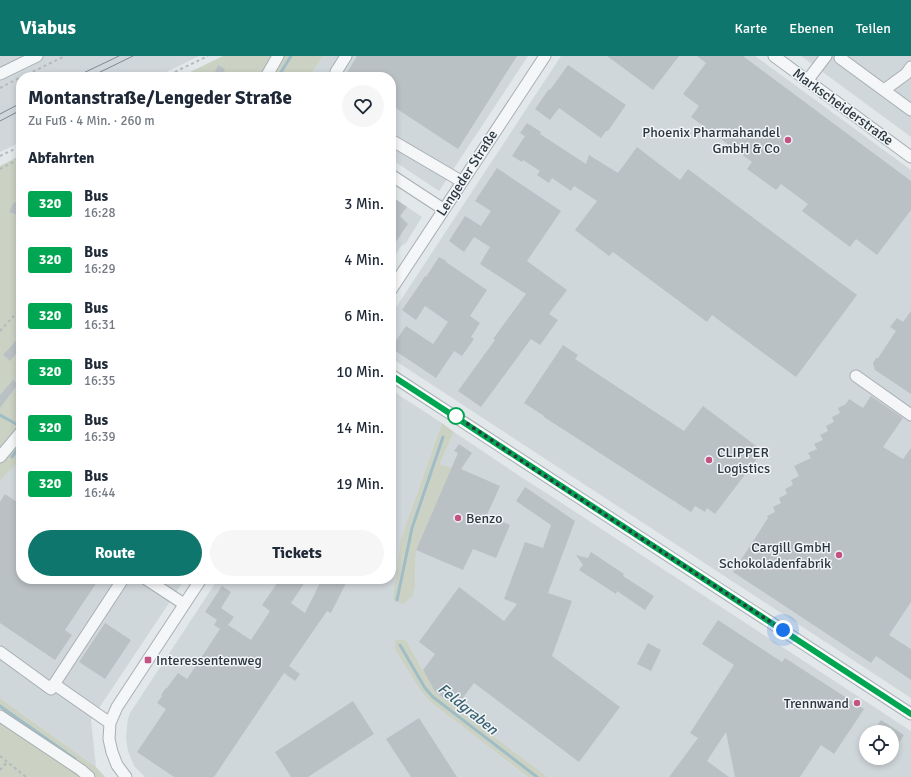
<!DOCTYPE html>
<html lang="de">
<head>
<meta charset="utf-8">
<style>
  body { margin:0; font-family:Signika,sans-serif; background:#f6f6f7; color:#1f2937; height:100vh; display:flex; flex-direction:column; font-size:15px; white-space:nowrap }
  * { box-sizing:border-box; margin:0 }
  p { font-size:13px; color:#747a83 }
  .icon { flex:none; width:22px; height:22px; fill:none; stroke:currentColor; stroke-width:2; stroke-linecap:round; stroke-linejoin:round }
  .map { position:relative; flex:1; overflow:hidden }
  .drawer { position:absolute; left:16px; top:16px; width:380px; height:512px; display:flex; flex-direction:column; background:#fff; border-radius:16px; box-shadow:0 2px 6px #0003 }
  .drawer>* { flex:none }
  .badge { padding:0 8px; border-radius:3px; font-size:14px; line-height:26px }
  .fabs { position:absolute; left:859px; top:669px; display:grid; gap:8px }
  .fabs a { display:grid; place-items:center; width:40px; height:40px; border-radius:50%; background:#fff; box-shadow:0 2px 6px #0003; font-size:20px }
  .you { position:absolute; width:20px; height:20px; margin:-10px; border:3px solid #fff; border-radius:50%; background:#1a73e8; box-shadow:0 0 0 6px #1a73e833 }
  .map>.badge { position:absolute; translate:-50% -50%; box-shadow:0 0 0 2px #fff }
  h2 { padding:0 12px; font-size:15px; line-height:36px }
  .round { display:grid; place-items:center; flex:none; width:42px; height:42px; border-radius:21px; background:#f6f6f7 }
  .head { display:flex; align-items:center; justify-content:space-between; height:68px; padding:0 12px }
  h1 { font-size:19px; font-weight:700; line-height:30px }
  .button { display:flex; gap:8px; margin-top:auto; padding:8px 12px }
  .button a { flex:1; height:46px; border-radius:24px; background:#0f766e; color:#fff; font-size:16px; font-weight:700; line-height:46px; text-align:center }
  .button a+a { background:#f6f6f7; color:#1f2937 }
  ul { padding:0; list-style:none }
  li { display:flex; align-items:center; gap:12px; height:56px; padding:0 12px }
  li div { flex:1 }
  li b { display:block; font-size:15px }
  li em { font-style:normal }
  li .badge { min-width:44px; font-weight:700; text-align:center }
  header { display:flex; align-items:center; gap:24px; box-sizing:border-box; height:56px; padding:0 20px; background:#0f766e; color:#fff }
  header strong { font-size:19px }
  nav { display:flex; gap:22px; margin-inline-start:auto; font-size:14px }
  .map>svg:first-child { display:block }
  .built { fill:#d0d7db; fill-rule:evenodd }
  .green { fill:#cbd2c4 }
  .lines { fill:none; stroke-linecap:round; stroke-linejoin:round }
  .stream { stroke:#a0bdc6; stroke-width:3 }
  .building { fill:#bac1c5 }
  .minor-casing { stroke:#a8afb3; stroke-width:13 }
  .path { stroke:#b4b9bd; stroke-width:2; stroke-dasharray:3 3; stroke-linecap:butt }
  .minor { stroke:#f4f6f8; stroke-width:11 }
  .tram { stroke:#7d8a91; stroke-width:1 }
  .line-casing { stroke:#fff; stroke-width:9 }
  .line { stroke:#00a651; stroke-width:6 }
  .walk { stroke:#2c3840; stroke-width:4; stroke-dasharray:0 7.2 }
  .poi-dot { fill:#c25382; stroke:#f1f5f7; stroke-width:1.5 }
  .stop-dot { fill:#fff; stroke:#00a651; stroke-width:2 }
  .labels { text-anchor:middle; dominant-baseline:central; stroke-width:3; stroke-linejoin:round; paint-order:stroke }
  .street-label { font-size:14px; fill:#2c3840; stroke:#f1f5f7 }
  .poi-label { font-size:14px; fill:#2c3840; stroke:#f1f5f7; text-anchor:end }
  .water-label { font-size:15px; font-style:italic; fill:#396170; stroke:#f1f5f7 }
</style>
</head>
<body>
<header>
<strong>Viabus</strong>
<nav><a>Karte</a><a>Ebenen</a><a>Teilen</a></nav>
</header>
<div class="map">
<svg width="911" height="721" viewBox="0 0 911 721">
  <rect width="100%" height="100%" fill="#e2e7e9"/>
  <path class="built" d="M 0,0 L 199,0 L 156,21 L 21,21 L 21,86 L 0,96 Z
    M 323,0 L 528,0 L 439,135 L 391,103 L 391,21 L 309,21 Z
    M 561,0 L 755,0 L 911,114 L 911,642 L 391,302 L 391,259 Z
    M 801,0 L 911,0 L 911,81 Z
    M 391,140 L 422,161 L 406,187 L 401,190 L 391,206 Z
    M 391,334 L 442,367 L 410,457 L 415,530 L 416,494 L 451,412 L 440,408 L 454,376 L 521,421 L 557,444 L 911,675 L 911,721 L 548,721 L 435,636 L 406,584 L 395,584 L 395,594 L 420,634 L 429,645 L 528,721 L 145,721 L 134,710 L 128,695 L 126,682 L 127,671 L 128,663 L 130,657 L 218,523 L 391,523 ZM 866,676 L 892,676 L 892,702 L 866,702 Z
    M 21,403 L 21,523 L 185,523 L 91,664 L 96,711 L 0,642 L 0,425 Z"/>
  <path class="green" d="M 223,0 L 323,0 L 309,21 L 180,21 Z
    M 21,99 L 21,403 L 0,425 L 0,110 Z
    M 442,367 L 454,376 L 440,408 L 452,412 L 416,494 L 415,530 L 413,540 L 403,548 L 393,544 L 401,483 L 410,457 Z
    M 395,584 L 406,584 L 435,636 L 548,721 L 528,721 L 429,645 L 420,634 L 395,594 Z
    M 0,642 L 96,711 L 105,721 L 0,721 Z"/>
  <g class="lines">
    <path class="stream" d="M 278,21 L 291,0
      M 0,359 L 18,369
      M 12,401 L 21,389
      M 397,544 L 412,472 L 443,381
      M 400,589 L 425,632 L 433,641 L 537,721
      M 0,650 L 75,703"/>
  </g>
  <path class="building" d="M 357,0 L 517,0 L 458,93 L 391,49 L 391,21 L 345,21 L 345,20 Z
    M 607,0 L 679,0 L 653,34 Z
    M 697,0 L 743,0 L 911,125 L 911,154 L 877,199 L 856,183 L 850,191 L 802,155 L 808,148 L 781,128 L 776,134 L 747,113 L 752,106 L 691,61 L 699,50 L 683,38 L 706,7 Z
    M 218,9 L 225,13 L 222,20 L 215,16 Z
    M 568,9 L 626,49 L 608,75 L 606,75 L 601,82 L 559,52 L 550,64 L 535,53 L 549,33 L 550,34 Z
    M 527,67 L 541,76 L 540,78 L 586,108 L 589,99 L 618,117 L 637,91 L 680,124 L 688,113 L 857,239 L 796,321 L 712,259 L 707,266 L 613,196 L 609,200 L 575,174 L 597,145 L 574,130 L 571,135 L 552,122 L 549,127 L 537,119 L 540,115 L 523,104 L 522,106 L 512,100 L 525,80 L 520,77 Z
    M 497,112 L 561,155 L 527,205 L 567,234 L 549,258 L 558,264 L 540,289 L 531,283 L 481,351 L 458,335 L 495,284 L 493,283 L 526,238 L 480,208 L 490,191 L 474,181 L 464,196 L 449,185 L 465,160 L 481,170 L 491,155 L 475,145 Z
    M 391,140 L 407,151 L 400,160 L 408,168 L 391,193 Z
    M 14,146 L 21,150 L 17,159 L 9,156 Z
    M 439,201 L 446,205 L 446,206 L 487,234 L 470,260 L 480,267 L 471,281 L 474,283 L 462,300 L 454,295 L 436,322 L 391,292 L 406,270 L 433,288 L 448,266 L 425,250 L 416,264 L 402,254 L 420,228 L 425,220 L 426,221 Z
    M 911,255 L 911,338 L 875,314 L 873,307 L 876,302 L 878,302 L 896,275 L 890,271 L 897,262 L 903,266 Z
    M 21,279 L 21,292 L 10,305 L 3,299 Z
    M 563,289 L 578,299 L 575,303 L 684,375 L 703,350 L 763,395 L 715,458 L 707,452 L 705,456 L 695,450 L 691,456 L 544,361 L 544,360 L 524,347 Z
    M 13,324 L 18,328 L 0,352 L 0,339 Z
    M 871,340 L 903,362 L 883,391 L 903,403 L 911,392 L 911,546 L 889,579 L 911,593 L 911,624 L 876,600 L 871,607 L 733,516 L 768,462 L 767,460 L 775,456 L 773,451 L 781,447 L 779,442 L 787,438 L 785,433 L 793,429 L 791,424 L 799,420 L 794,410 L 811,402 L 808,397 L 817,393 L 814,388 L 823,384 L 820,379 L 828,375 L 826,370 L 834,366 L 832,361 L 840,357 L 838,352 L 846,348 L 849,343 L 863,352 Z
    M 459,388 L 472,397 L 461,413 L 500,430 L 487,459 L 510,469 L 496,502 L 473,493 L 463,514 L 416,494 L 458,397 L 454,395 Z
    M 525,431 L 575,465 L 548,537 L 572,545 L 552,600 L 620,651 L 579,706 L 474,627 L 456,651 L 435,636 L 423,614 L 435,598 L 419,586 L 459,531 L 504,565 L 517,548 L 504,543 L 525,486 L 543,492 L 551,469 L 516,445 Z
    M 5,438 L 21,449 L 21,523 L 99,523 L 65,574 L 72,579 L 55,604 L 0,567 L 0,446 Z
    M 591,496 L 624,518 L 623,520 L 654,540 L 645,554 L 617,535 L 616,538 L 579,514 L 583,509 L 576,499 L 588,502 Z
    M 280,523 L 307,523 L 291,547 L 305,557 L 322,523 L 348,523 L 331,557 L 327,555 L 289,610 L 300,618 L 295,625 L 284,617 L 214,721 L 174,721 L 137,696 L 166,653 L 157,647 L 162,640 L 161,639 L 166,632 L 167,632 L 178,617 L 187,623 L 220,573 L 214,569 L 217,564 L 205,556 L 222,530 L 231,536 L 221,552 L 234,561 L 228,569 L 251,584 L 270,555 L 262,549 Z
    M 718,564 L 782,606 L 785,602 L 864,653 L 834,698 L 821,689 L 800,721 L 735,721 L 726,676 L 707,705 L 729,721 L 669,721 L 698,682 L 690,677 L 734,609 L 702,588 Z
    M 105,567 L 131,584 L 105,623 L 79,606 Z
    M 648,587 L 661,594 L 651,615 L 637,608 Z
    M 353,645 L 374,678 L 308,721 L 291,721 L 275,696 Z
    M 419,662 L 457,721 L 411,721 L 386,683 Z
    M 881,664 L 904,679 L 892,698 L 892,676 L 873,676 Z"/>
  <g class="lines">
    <g class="minor-casing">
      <path id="minor" d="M 774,0 L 911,101
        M 842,0 L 840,2 L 911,54
        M 0,18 L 37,0
        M 266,21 L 278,0
        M 338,21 L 336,16 L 346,0
        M 807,25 L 826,0
        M 884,34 L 906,18 L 911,11
        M 391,84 L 461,125
        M 391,119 L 443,153
        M 391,234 L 545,0
        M 391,319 L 911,658
        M 856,320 L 911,359
        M 0,401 L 21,376
        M 146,523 L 184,548
        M 0,596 L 51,633 L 123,523
        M 54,628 L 110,667
        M 0,660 L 81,714 L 89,721
        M 126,721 L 117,709 L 112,696 L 109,683 L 110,667 L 117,651 L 201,523"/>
    </g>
    <path class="path" d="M 22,21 L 65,0
      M 164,21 L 208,0
      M 0,32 L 21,21
      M 0,100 L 21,90
      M 0,113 L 21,102
      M 0,275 L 21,252
      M 0,700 L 26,721
      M 0,714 L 7,706"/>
    <use href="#minor" class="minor"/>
    <path class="tram" d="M 75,21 L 119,0
      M 90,21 L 133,0
      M 0,58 L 21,47
      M 0,65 L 21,54"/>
  </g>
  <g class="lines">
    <g class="line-casing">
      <path id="line" d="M 391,319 L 911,658"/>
    </g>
    <use href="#line" class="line"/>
    <path class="walk" d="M 456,360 L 528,409 L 783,574"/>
  </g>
  <g class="poi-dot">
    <circle cx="788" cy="84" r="4"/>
    <circle cx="709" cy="404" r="4"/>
    <circle cx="458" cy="462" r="4"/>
    <circle cx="839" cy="499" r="4"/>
    <rect x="144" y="600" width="8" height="8" rx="2"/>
    <circle cx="857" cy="647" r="4"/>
  </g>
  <circle class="stop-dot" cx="456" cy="360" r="8"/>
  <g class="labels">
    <g class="street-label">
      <text transform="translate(843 51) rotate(36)">Markscheiderstraße</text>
      <text transform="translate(467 117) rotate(-57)">Lengeder Straße</text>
    </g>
    <g class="poi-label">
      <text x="780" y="76">Phoenix Pharmahandel<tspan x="780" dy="16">GmbH &amp; Co</tspan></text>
      <text x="717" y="396" text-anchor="start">CLIPPER<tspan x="717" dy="16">Logistics</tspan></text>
      <text x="466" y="462" text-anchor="start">Benzo</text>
      <text x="831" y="491">Cargill GmbH<tspan x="831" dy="16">Schokoladenfabrik</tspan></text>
      <text x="156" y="604" text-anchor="start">Interessentenweg</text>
      <text x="849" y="647">Trennwand</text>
    </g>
    <g class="water-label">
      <text transform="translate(468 653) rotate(39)">Feldgraben</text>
    </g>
  </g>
</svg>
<div class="fabs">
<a><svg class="icon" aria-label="locate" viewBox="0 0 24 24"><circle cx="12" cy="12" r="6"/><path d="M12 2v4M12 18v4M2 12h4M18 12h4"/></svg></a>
</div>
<div class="you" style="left:783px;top:574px"></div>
<section class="drawer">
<div class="head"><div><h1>Montanstraße/Lengeder Straße</h1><p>Zu Fuß · 4 Min. · 260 m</p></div><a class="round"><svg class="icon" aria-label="heart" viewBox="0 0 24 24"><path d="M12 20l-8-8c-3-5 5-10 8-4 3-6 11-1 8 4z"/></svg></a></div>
<h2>Abfahrten</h2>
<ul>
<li><span class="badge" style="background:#00a651;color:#fff">320</span><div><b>Bus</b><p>16:28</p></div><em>3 Min.</em></li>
<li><span class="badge" style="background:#00a651;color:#fff">320</span><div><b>Bus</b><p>16:29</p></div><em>4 Min.</em></li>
<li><span class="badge" style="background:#00a651;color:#fff">320</span><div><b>Bus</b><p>16:31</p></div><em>6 Min.</em></li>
<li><span class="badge" style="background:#00a651;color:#fff">320</span><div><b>Bus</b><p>16:35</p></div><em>10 Min.</em></li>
<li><span class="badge" style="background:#00a651;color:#fff">320</span><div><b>Bus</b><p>16:39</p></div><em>14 Min.</em></li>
<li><span class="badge" style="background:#00a651;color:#fff">320</span><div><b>Bus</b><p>16:44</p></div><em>19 Min.</em></li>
</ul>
<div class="button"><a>Route</a><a>Tickets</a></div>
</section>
</div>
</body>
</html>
